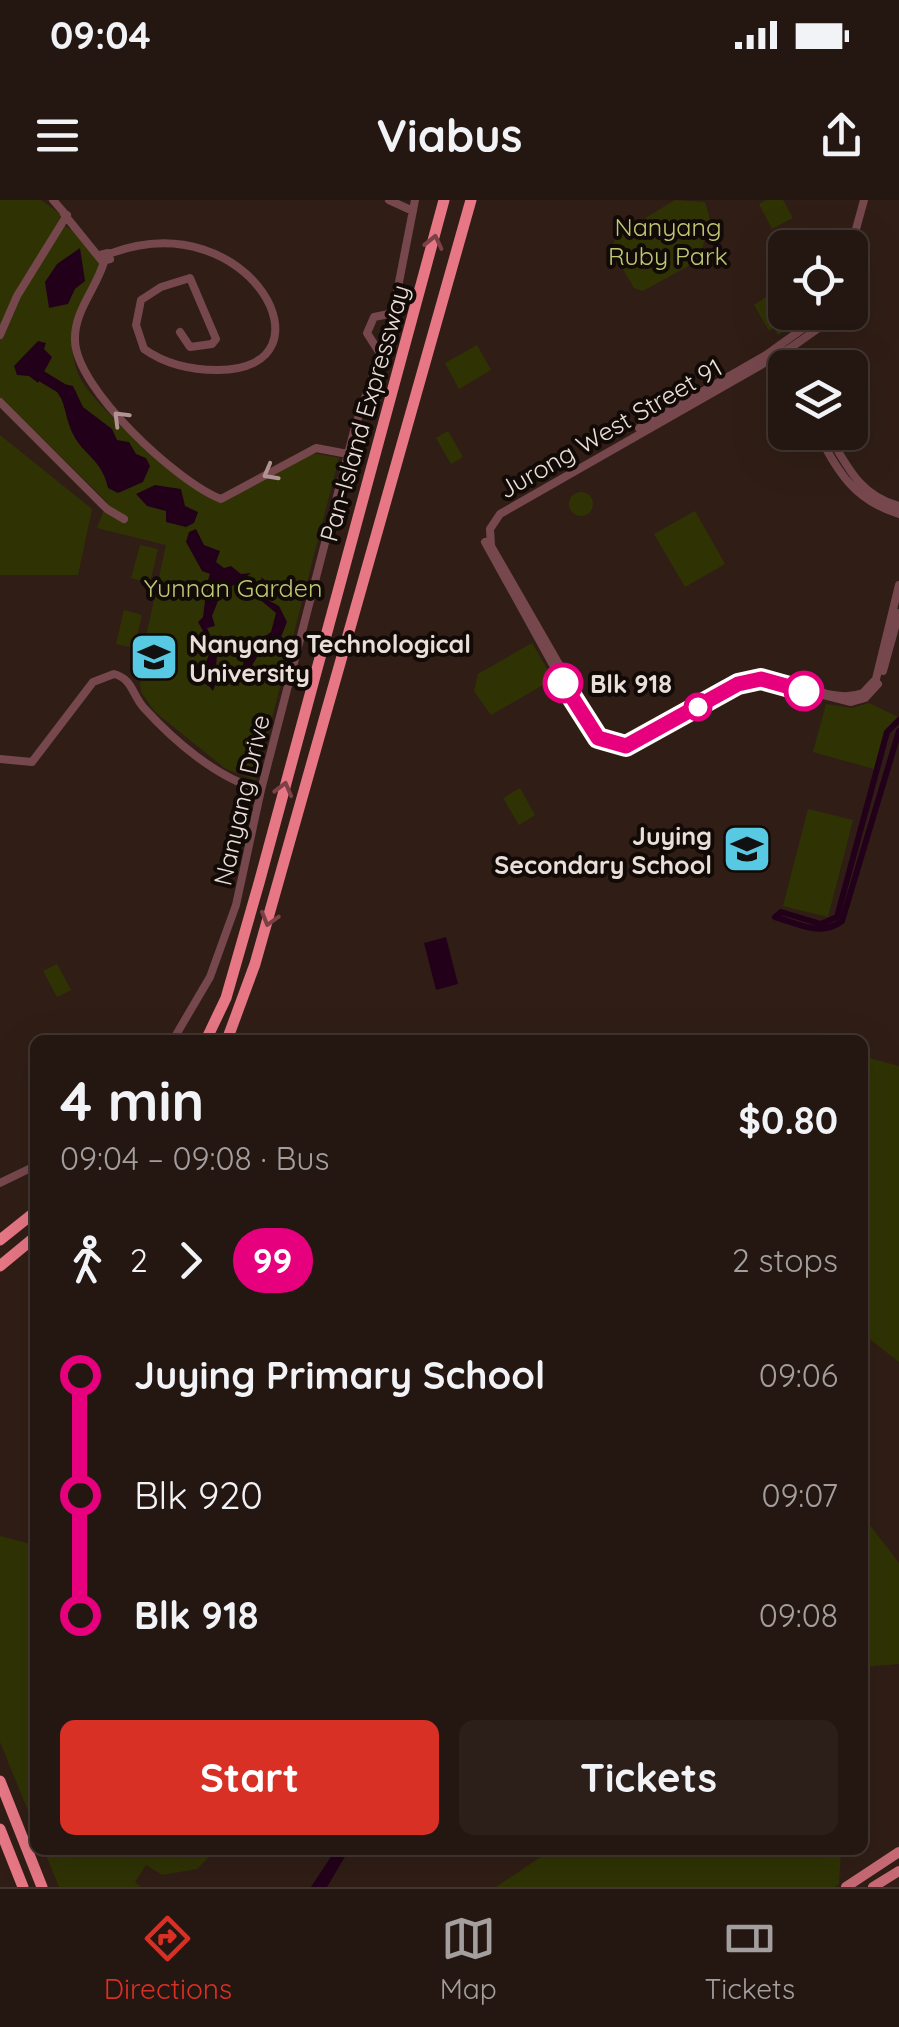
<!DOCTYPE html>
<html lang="en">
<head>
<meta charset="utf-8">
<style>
  body { margin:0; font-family:Quicksand,sans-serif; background:#2c1f19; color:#f1f3f6; height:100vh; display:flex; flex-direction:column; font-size:38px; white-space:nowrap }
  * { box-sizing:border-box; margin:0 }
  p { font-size:32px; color:#a39f9f }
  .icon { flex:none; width:55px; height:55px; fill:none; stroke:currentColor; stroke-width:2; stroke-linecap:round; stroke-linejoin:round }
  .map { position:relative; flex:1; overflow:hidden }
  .drawer { position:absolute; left:30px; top:835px; width:838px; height:820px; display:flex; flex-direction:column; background:#241610; border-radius:15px; box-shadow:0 10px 40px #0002,0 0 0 2px #413530 }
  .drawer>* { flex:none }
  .badge { padding:0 20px; border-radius:32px; font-size:35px; line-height:65px }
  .controls { position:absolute; left:768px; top:30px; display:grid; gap:20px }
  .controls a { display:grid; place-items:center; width:100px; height:100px; border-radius:15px; background:#241610; box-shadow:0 10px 40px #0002,0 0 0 2px #413530; font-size:50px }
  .map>.badge { position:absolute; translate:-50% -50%; box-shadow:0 0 0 5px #fff }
  .legs { display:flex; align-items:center; gap:15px; height:110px; padding:0 30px; font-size:32px }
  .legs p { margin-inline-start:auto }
  .summary { display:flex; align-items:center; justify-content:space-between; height:170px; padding:0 30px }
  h1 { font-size:55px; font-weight:700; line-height:75px }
  .cta { display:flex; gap:20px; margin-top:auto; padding:20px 30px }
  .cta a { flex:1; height:115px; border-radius:15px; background:#d93025; color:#fff; font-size:40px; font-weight:700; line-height:115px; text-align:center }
  .cta a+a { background:#2c1f19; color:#f1f3f6 }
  ul { padding:0 30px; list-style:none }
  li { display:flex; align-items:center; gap:35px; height:120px; font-size:38px }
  li i { display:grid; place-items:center; width:15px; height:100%; margin:0 12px; background:currentColor }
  li i::after { content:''; width:25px; height:25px; margin:-12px; border:8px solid; border-radius:50%; background:#241610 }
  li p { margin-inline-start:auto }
  li:first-child i { background:linear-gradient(#0000 50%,currentColor 0) }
  li:last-child i { background:linear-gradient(currentColor 50%,#0000 0) }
  .status { display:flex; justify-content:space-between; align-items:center; height:70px; padding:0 50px; background:#241610; direction:ltr }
  .status svg { height:28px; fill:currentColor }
  header { display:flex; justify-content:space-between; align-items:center; height:130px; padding:0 30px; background:#241610; font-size:45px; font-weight:700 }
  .dock { display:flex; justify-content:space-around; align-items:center; height:140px; border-top:2px solid #413530; background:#241610; font-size:28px; color:#a39f9f }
  .dock a { display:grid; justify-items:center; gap:5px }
  .dock .selected { color:#d93025 }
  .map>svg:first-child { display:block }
  .green { fill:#2f3304 }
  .water { fill:#23001a }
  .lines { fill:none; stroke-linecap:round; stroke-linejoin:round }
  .canal { stroke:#23001a; stroke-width:6 }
  .river { stroke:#23001a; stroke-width:11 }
  .minor { stroke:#76484d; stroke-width:8 }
  .major { stroke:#c76a75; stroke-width:10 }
  .highway { stroke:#e77785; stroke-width:11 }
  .oneway { stroke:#7c4046 }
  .oneway2 { stroke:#b09392 }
  .line-1-casing { stroke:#fff; stroke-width:22 }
  .line-1 { stroke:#e6007e; stroke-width:15 }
  .stop-1-dot { fill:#fff; stroke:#e6007e; stroke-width:5 }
  .labels { text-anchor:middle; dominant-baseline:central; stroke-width:8; stroke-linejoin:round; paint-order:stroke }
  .park-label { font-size:25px; fill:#bec773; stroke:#120a07 }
  .street-label { font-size:25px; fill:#eaded8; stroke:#120a07 }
  .poi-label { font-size:25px; font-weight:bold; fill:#eaded8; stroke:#120a07; text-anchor:start }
  .stop-label { font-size:25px; font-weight:bold; fill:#eaded8; stroke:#120a07; text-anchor:start }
</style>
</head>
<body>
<div class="status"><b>09:04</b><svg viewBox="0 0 49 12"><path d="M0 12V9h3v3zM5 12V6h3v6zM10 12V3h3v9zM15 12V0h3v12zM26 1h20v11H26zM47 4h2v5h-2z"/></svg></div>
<header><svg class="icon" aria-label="menu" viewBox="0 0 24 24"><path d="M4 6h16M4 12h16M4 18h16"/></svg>Viabus<svg class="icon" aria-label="share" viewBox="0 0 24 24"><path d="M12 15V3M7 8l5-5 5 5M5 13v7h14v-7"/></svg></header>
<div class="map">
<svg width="899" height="1687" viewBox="0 0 899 1687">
  <rect width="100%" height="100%" fill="#301e16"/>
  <path class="green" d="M 0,0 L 41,0 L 62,15 L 0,127 Z
    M 675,0 L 705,2 L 715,38 L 705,38 L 699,60 L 643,91 L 634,88 L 611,49 L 616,36 Z
    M 766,0 L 783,0 L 793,18 L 772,29 L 759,4 Z
    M 64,25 L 82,37 L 101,62 C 90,87 72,114 72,142 C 72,154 75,169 81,180 C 97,208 190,293 220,302 L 313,253 L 339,258 L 256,580 L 226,569 L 155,512 L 141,492 L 139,468 L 166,345 L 97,328 L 107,302 L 0,197 L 0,140 L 19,98 Z
    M 785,84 L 785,112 L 813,113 L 778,135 L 774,128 L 769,131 L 754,105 Z
    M 477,145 L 491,170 L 459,189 L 445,163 Z
    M 448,231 L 463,257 L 451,264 L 436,238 Z
    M 0,235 L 92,309 L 78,375 L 0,375 Z
    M569 304a12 12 0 1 1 24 0a12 12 0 1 1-24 0Z
    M 695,311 L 725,364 L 685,387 L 654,334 Z
    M 140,345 L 158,349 L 150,383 L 131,378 Z
    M 124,410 L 142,415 L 134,448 L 116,444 Z
    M 532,443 L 553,479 L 491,515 L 474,491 L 478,474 Z
    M 869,503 L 898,517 L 884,532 L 874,569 L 813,552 L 826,504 L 852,508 Z
    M 520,588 L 535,615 L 519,625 L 503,598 Z
    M 808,609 L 853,620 L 828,717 L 783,706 Z
    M 57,764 L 71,790 L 57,797 L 43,771 Z
    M 862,856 L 899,866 L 899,1162 L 863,1134 Z
    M 863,1316 L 899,1363 L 899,1464 L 863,1467 Z
    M 0,1336 L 35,1345 L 35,1628 L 0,1542 Z
    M 44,1650 L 209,1650 L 209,1657 L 197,1669 L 162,1675 L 146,1665 L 135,1682 L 141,1687 L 59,1687 Z
    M 551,1650 L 841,1650 L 839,1684 L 835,1687 L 496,1687 Z"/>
  <path class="water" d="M 80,48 L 85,81 L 75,89 L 68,104 L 49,108 L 45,82 L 57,64 Z
    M 38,141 L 46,143 L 44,149 L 52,157 L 38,183 L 29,176 L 17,175 L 14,166 Z
    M 64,184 L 73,186 L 83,207 L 112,229 L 117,240 L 129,242 L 136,254 L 146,258 L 150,266 L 143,282 L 118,293 L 108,288 C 102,260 84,255 74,236 C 66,222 66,207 59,193 Z
    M 155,285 L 181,289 L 185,306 L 198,312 L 194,323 L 186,327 L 166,322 L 166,311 L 147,306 L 136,294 Z
    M 196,329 L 204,345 L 220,351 L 216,362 L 224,368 L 231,366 L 241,374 L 251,373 L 242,380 L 249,392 L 234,385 L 222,391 L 212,416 L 215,426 L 207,428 L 215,446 L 233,450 L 217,456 L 216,466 L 225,465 L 231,472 L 243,465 L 245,450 L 271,432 L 276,413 L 252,393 L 263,386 L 261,377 L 272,386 L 264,398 L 279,406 L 287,422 L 279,442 L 266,442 L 247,474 L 237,476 L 239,486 L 219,475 L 213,491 L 204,480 L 211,469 L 206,462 L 212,447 L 198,422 L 203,417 L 206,393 L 211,390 L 207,383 L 210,374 L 202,371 L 186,342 L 189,332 Z
    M 446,737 L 458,784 L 436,790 L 424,743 Z
    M 349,1650 L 327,1687 L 311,1687 L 334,1652 Z"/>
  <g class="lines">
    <path class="canal" d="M 899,520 L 887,532 L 837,717 L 821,724 L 781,712 L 775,717 C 799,724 821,737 842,721 L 899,531"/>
    <path class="river" d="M 33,171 L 61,188 L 68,199"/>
    <path class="minor" d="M 53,0 L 66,15
      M 389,0 L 413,11
      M 64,14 L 102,61 L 110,59 L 108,53 L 100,55
      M 850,51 L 864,0
      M 109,54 C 250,0 340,170 218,170 C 192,170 165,164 144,149 L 136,125 L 141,100 L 161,87 L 190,78 L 216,139 L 212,144 L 190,147 L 180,132
      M 104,62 C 96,89 74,111 75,140 C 75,188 178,283 221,299 L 316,248 L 348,254
      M 831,112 L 823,125 L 789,149 L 500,314 L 490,329 L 491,346 L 595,527 L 616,541 C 662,538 698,490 741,477 C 781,465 825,508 863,493 L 876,479 L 899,385
      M 0,135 L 17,96 L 67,15
      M 781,150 L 790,168
      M 775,154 L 785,174
      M 381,155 L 367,133 L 374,117 L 394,113
      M 0,202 L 107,309 L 124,319
      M 639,228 L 766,155 L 826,112
      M 817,232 C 838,272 854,300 899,314
      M 827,232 C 847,266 859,295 899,306
      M 485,342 L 553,465
      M 883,471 L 899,413
      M 734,486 L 761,479 L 851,502 L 865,498 L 878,484
      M 614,545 L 643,538
      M 0,559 L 32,562 L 93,482 L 114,474 C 133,479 132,495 144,508 C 174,541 218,579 261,590
      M 173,840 L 210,777 L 236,705 L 261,590 L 355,227 L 391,123 L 415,0
      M 0,983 L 35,966"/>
    <path class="major" d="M 846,1687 L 899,1652
      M 873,1687 L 899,1671"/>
    <path class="highway" d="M 206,840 L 226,798 L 259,683 L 444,0
      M 227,840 L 255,764 L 471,0
      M 0,1040 L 35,1012
      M 0,1066 L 35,1037
      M 0,1581 L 42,1687
      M 0,1629 L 23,1687"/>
  </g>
  <defs><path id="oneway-chevron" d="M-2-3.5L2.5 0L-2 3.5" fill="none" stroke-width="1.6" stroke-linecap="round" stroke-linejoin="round" transform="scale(2.5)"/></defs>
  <g class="oneway">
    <use href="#oneway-chevron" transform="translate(434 42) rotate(-77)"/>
    <use href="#oneway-chevron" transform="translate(284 589) rotate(-75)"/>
    <use href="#oneway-chevron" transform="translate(269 719) rotate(106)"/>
  </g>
  <g class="oneway2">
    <use href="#oneway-chevron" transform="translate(120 218) rotate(-135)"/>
    <use href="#oneway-chevron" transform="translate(270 273) rotate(151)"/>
  </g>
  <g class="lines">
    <g class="line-1-casing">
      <path id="line-1" d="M 563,483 L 598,538 L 626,546 L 738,484 L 761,479 L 804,491"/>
    </g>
    <use href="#line-1" class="line-1"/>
  </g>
  <defs>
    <g id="university-square" transform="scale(2.5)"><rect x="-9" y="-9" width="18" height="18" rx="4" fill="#57c9e2" stroke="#120a07"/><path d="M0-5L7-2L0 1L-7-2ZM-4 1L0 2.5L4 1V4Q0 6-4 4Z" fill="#111"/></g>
    <g id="school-square" transform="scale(2.5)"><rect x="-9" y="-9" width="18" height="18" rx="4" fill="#57c9e2" stroke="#120a07"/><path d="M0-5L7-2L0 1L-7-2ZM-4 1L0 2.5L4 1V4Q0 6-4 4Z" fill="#111"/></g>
  </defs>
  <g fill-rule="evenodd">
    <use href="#university-square" x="154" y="457"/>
    <use href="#school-square" x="747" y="649"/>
  </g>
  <g class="stop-1-dot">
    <circle cx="563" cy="483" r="18"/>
    <circle cx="804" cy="491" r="18"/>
    <circle cx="698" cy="507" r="12"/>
  </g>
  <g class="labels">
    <g class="park-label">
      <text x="668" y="26">Nanyang<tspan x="668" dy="29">Ruby Park</tspan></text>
      <text x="233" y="387">Yunnan Garden</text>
    </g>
    <g class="street-label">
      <text transform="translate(364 213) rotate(-74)">Pan-Island Expressway</text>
      <text transform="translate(610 228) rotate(-30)">Jurong West Street 91</text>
      <text transform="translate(241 600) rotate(-77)">Nanyang Drive</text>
    </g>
    <g class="poi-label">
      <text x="189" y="443">Nanyang Technological<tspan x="189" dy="29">University</tspan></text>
      <text x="712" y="635" text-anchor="end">Juying<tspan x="712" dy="29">Secondary School</tspan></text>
    </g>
    <g class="stop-label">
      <text x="590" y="483">Blk 918</text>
    </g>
  </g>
</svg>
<div class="controls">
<a><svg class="icon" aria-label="locate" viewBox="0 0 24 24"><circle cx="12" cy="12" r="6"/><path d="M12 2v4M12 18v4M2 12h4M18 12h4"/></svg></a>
<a><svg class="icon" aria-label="layers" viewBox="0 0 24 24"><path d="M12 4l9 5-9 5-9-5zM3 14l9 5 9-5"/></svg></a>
</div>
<section class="drawer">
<div class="summary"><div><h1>4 min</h1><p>09:04 – 09:08 · Bus</p></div><b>$0.80</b></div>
<div class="legs"><svg class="icon" aria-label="walk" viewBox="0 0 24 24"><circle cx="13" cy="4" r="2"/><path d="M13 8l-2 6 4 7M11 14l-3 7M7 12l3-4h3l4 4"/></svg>2<svg class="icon" aria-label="forward" viewBox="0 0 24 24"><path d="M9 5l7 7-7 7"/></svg><b class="badge" style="background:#e6007e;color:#fff">99</b><p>2 stops</p></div>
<ul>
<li><i style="color:#e6007e"></i><b>Juying Primary School</b><p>09:06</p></li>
<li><i style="color:#e6007e"></i><span>Blk 920</span><p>09:07</p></li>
<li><i style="color:#e6007e"></i><b>Blk 918</b><p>09:08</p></li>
</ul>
<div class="cta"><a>Start</a><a>Tickets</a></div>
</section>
</div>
<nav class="dock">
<a class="selected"><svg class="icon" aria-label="directions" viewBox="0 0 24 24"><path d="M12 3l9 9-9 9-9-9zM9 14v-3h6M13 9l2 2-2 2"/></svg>Directions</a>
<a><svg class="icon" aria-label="map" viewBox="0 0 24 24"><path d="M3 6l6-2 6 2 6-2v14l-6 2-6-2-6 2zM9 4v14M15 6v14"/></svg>Map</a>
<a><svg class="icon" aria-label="tickets" viewBox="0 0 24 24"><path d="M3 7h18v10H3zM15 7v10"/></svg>Tickets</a>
</nav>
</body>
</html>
